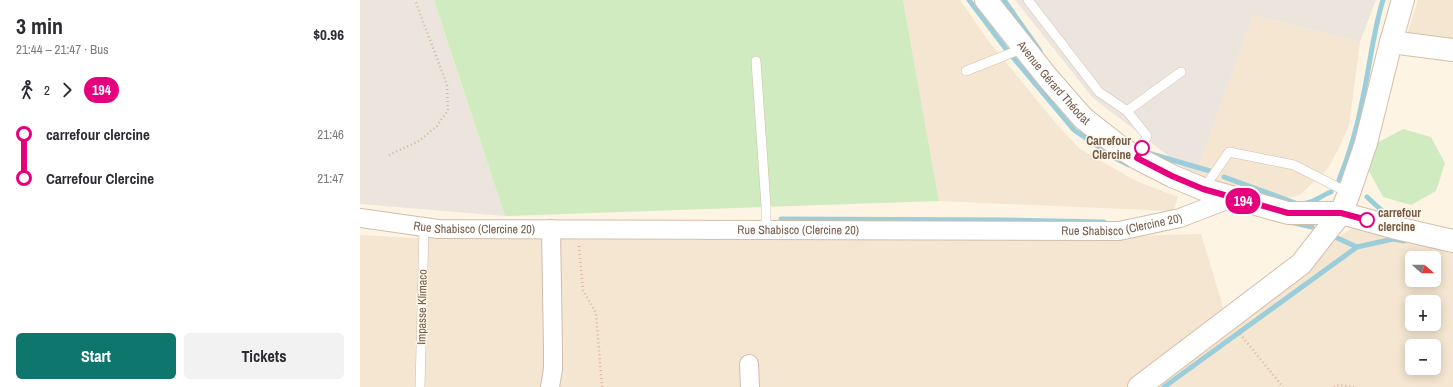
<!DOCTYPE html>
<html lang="en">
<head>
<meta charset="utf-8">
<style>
  body { margin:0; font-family:"Archivo Narrow",sans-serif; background:#f2f2f3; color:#2b2b33; height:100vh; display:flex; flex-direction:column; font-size:15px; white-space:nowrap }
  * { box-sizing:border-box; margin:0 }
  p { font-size:13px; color:#7c7c81 }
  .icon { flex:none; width:22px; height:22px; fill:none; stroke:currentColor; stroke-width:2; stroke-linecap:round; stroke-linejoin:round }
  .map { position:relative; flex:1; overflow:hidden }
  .details { display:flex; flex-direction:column; background:#fff; width:360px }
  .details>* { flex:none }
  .badge { padding:0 8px; border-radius:13px; font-size:14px; line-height:26px }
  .needle { width:26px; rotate:110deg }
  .fabs { position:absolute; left:1045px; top:251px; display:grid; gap:8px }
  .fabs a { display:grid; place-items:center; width:36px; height:36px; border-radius:6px; background:#fff; box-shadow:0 2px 10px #0003; font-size:20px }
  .map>.badge { position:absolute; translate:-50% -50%; box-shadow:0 0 0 2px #fff }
  .legs { display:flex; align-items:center; gap:6px; height:44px; padding:0 16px; font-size:13px }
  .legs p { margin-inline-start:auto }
  .summary { display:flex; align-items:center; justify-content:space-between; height:68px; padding:0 16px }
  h1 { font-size:22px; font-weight:800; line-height:30px }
  .button { display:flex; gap:8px; margin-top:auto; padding:8px 16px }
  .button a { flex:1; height:46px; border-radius:6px; background:#0f766e; color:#fff; font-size:16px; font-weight:800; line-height:46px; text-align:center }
  .button a+a { background:#f2f2f3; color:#2b2b33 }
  ul { padding:0 16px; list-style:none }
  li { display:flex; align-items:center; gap:14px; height:44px; font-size:15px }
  li i { display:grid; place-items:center; width:6px; height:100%; margin:0 5px; background:currentColor }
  li i::after { content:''; width:10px; height:10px; margin:-5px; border:3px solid; border-radius:50%; background:#fff }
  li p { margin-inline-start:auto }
  li:first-child i { background:linear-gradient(#0000 50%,currentColor 0) }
  li:last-child i { background:linear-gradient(currentColor 50%,#0000 0) }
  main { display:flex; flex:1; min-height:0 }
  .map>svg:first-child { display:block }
  .residential { fill:#f5e6d1; fill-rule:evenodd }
  .industrial { fill:#ece5de }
  .green { fill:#d0ebc0 }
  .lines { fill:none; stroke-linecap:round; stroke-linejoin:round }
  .stream { stroke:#9ccdda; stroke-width:5 }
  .lane-casing { stroke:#d1beac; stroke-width:10 }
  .street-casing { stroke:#d1beac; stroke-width:20 }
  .secondary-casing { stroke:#d4bea8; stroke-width:24 }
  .path { stroke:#d8b69c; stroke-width:2.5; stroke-dasharray:1 3; stroke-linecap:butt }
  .lane { stroke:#fff; stroke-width:9 }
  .street { stroke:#fff; stroke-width:18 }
  .secondary { stroke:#fff; stroke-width:22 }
  .line-1-casing { stroke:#fff; stroke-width:9 }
  .line-1 { stroke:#e6007e; stroke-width:6 }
  .stop-1-dot { fill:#fff; stroke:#e6007e; stroke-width:2 }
  .labels { text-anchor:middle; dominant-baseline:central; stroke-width:3; stroke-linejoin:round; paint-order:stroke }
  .street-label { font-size:12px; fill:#765a48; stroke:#fff8ea }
  .stop-label { font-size:12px; font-weight:bold; fill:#765a48; stroke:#fff8ea; text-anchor:end }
</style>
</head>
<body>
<main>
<section class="details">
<div class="summary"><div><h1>3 min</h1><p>21:44 – 21:47 · Bus</p></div><b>$0.96</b></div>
<div class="legs"><svg class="icon" aria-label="walk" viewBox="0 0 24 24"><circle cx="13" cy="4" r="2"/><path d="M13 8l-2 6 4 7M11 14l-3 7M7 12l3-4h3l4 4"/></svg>2<svg class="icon" aria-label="forward" viewBox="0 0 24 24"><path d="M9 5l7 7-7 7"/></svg><b class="badge" style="background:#e6007e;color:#fff">194</b></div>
<ul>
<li><i style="color:#e6007e"></i><b>carrefour clercine</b><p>21:46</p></li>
<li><i style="color:#e6007e"></i><b>Carrefour Clercine</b><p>21:47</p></li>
</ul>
<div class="button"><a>Start</a><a>Tickets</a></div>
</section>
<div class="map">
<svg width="1093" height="387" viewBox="0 0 1093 387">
  <rect width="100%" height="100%" fill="#fdf4e3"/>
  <path class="residential" d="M 543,0 L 600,0 L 630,43 L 699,127 L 720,149 L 776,181 L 818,197 L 813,211 L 579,201 Z
    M 1058,0 L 1093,0 L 1093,40 L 1047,35 Z
    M 893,15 L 1000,42 L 989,125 L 979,148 L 968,168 L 940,195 L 919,200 L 835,176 Z
    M 995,226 L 1093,239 L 1093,387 L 0,387 L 0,235 L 53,238 L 326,240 L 731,237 L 841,234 L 864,310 L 904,288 ZM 1052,258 L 1074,258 L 1074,280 L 1052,280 ZM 1052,302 L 1074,302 L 1074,324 L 1052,324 ZM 1052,346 L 1074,346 L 1074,368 L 1052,368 Z"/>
  <path class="industrial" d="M 0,0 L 74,0 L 145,216 L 0,204 Z
    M 655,0 L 1016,0 L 1000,42 L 893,15 L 835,176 L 733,98 Z"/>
  <path class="green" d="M 74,0 L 543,0 L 579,201 L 145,216 Z
    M 1043,129 L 1071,137 L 1085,163 L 1076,191 L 1051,205 L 1023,197 L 1009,171 L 1017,143 Z"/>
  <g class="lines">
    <path class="stream" d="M 609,0 L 649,53
      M 644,0 L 680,51
      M 651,55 L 714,130 L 755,158 L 769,165
      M 788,153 L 850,171
      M 864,177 L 938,204
      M 979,180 C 990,153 998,125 1003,97 C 1010,65 1013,32 1023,0
      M 1007,197 L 1030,218
      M 946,203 C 955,202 962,195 971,192
      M 421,219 L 645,220 L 744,222
      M 930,222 L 952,227
      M 975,237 L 997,247 L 1033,239 L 1044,241
      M 804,387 L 997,247"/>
    <g class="lane-casing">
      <path id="lane" d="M 668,0 L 739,92 L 767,111 L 787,136 L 777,158
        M 396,61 L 406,206 L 406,230
        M 606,71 L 664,48
        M 767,111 L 821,72
        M 844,188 L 869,152 L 934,165 L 989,193
        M 60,387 L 64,228"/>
    </g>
    <g class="street-casing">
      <g id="street">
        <path id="s1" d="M 0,218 L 78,229 L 759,231 L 820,218 L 872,198"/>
        <path d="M 389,364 L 390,387"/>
        <path d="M 190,387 L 193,369 L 193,348 L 191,229"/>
      </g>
    </g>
    <g class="secondary-casing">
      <g id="secondary">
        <path id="s2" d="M 626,0 L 688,78 L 723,118 L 760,147 L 777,158 L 812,176 L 843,189 L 928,213 L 981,213 L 1032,227 L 1093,241"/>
        <path d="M 1031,42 L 1093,50"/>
        <path d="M 779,387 L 941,264 L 981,213 L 989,193 L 1006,143 L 1031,42 L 1043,0"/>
      </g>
    </g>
    <path class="path" d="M 29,155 L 59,141 L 77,126 L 88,110 L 87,85 L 55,0
      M 219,246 L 223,290 L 236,313 L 242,387
      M 880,334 L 923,387
      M 974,387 L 977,385 L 994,387"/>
    <use href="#lane" class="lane"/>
    <use href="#street" class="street"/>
    <use href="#secondary" class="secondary"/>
  </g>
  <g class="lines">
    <g class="line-1-casing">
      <path id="line-1" d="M 782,148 L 777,158 L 812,176 L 843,189 L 928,213 L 981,213 L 1007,220"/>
    </g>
    <use href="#line-1" class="line-1"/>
  </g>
  <g class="stop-1-dot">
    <circle cx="782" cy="148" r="7"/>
    <circle cx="1007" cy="220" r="7"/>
  </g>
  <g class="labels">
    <g class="street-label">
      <text stroke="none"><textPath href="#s2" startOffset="107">Avenue Gérard Théodat</textPath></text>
      <text stroke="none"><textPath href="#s1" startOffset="763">Rue Shabisco (Clercine 20)</textPath></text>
      <text stroke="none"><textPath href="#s1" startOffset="115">Rue Shabisco (Clercine 20)</textPath></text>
      <text stroke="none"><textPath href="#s1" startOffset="439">Rue Shabisco (Clercine 20)</textPath></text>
      <text transform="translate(62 307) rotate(-89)">Impasse Klimaco</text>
    </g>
    <g class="stop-label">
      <text x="771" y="141">Carrefour<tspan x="771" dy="14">Clercine</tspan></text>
      <text x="1018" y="213" text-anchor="start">carrefour<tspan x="1018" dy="14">clercine</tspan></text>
    </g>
  </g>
</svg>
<div class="fabs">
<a><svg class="needle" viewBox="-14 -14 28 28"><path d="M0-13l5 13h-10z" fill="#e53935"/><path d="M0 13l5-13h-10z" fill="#7c7c81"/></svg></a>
<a>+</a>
<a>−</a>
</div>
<b class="badge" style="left:883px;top:201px;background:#e6007e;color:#fff">194</b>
</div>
</main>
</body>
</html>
